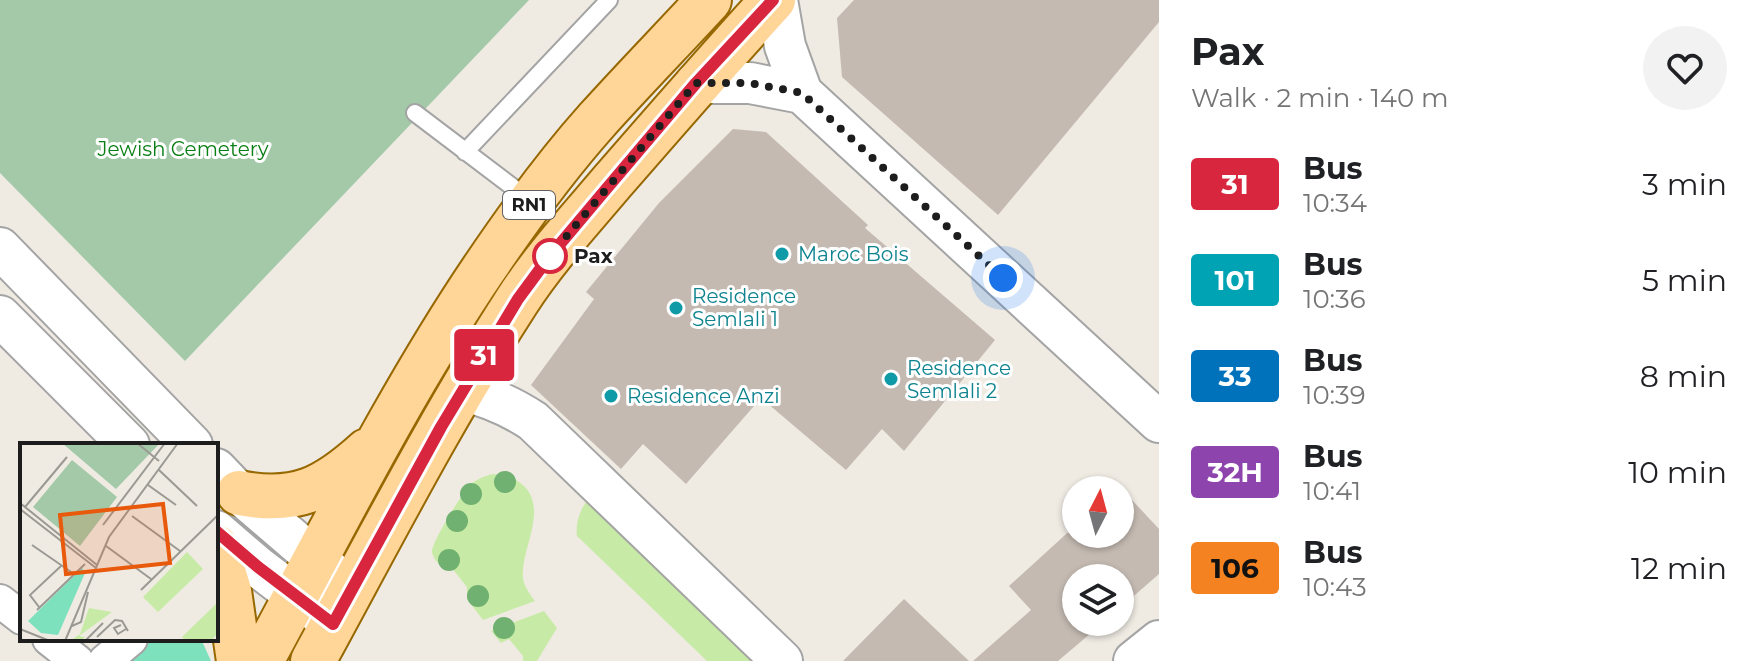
<!DOCTYPE html>
<html lang="en">
<head>
<meta charset="utf-8">
<style>
  body { margin:0; font-family:Montserrat,sans-serif; background:#f2f2f2; color:#202124; height:100vh; display:flex; flex-direction:column; font-size:30px; white-space:nowrap }
  * { box-sizing:border-box; margin:0 }
  p { font-size:26px; color:#757577 }
  .icon { flex:none; width:44px; height:44px; fill:none; stroke:currentColor; stroke-width:2; stroke-linecap:round; stroke-linejoin:round }
  .map { position:relative; flex:1; overflow:hidden }
  .panel { display:flex; flex-direction:column; background:#fff; width:600px }
  .panel>* { flex:none }
  .badge { padding:0 16px; border-radius:6px; font-size:28px; line-height:52px }
  .needle { width:52px; rotate:6deg }
  .fabs { position:absolute; left:1062px; top:476px; display:grid; gap:16px }
  .fabs a { display:grid; place-items:center; width:72px; height:72px; border-radius:50%; background:#fff; box-shadow:0 2px 6px #0004; font-size:40px }
  .you { position:absolute; width:40px; height:40px; margin:-20px; border:6px solid #fff; border-radius:50%; background:#1a73e8; box-shadow:0 0 0 12px #1a73e833 }
  .map>.badge { position:absolute; translate:-50% -50%; box-shadow:0 0 0 4px #fff }
  .round { display:grid; place-items:center; flex:none; width:84px; height:84px; border-radius:42px; background:#f2f2f2 }
  .headline { display:flex; align-items:center; justify-content:space-between; height:136px; padding:0 32px }
  h1 { font-size:38px; font-weight:700; line-height:60px }
  ul { padding:0; list-style:none }
  li { display:flex; align-items:center; gap:24px; height:96px; padding:0 32px }
  li div { flex:1 }
  li b { display:block; font-size:30px }
  li em { font-style:normal }
  li .badge { min-width:88px; font-weight:700; text-align:center }
  main { display:flex; flex:1; min-height:0 }
  .map>svg:first-child { display:block }
  .grass { fill:#c7eba6 }
  .cemetery { fill:#a3c9a9 }
  .pitch { fill:#7de1bd }
  .building { fill:#c4bab2 }
  .lines { fill:none; stroke-linecap:round; stroke-linejoin:round }
  .service-casing { stroke:#a4a4a4; stroke-width:20 }
  .minor-casing { stroke:#a4a4a4; stroke-width:36 }
  .tertiary-casing { stroke:#a4a4a4; stroke-width:44 }
  .primary-casing { stroke:#976800; stroke-width:48 }
  .service { stroke:#fff; stroke-width:16 }
  .minor { stroke:#fff; stroke-width:32 }
  .tertiary { stroke:#fff; stroke-width:40 }
  .primary { stroke:#ffd598; stroke-width:44 }
  .tree { fill:#70b071 }
  .line-casing { stroke:#fff; stroke-width:18 }
  .line { stroke:#d7263d; stroke-width:12 }
  .walk { stroke:#1d1d1d; stroke-width:8; stroke-dasharray:0 14.4 }
  .culture-dot { fill:#0f9aa8; stroke:#fff; stroke-width:3 }
  .stop-dot { fill:#fff; stroke:#d7263d; stroke-width:4 }
  .labels { text-anchor:middle; dominant-baseline:central; stroke-width:6; stroke-linejoin:round; paint-order:stroke }
  .shield { fill:#fff; stroke:#616161; stroke-width:2 }
  .shield-label { font-size:18px; font-weight:bold; fill:#1d1d1d }
  .park-label { font-size:20px; fill:#087f14; stroke:#fff }
  .culture-label { font-size:20px; fill:#0d838f; stroke:#fff; text-anchor:start }
  .stop-label { font-size:20px; font-weight:bold; fill:#1d1d1d; stroke:#fff; text-anchor:start }
  .inset-road { fill:none; stroke:#9b9994; stroke-width:2 }
  .view { fill:#e8590c; fill-opacity:0.15; stroke:#e8590c; stroke-width:4 }
  .inset-edge { fill:none; stroke:#1d1d1d; stroke-width:4 }
</style>
</head>
<body>
<main>
<div class="map">
<svg width="1159" height="661" viewBox="0 0 1159 661">
  <rect width="100%" height="100%" fill="#efebe3"/>
  <path class="grass" d="M 493,474 C 506,475 516,477 526,488 C 547,514 520,550 523,579 C 525,588 530,594 535,601 L 483,620 L 467,599 L 467,587 L 451,567 L 442,568 C 438,563 433,558 432,552 C 431,543 463,492 470,485 C 477,479 484,476 493,474 Z
    M 588,500 L 758,661 L 707,661 L 577,536 C 575,525 580,508 588,500 Z
    M 544,611 L 557,628 L 537,661 L 523,661 L 523,656 L 509,639 L 501,643 L 491,631 Z"/>
  <path class="cemetery" d="M 0,0 L 529,0 L 185,361 L 0,173 Z"/>
  <path class="pitch" d="M 148,639 L 201,639 L 211,661 L 120,661 Z"/>
  <path class="building" d="M 854,0 L 1159,0 L 1159,22 L 998,215 L 842,77 L 837,18 Z
    M 733,129 L 766,132 L 868,225 L 865,228 L 995,340 L 904,451 L 882,429 L 846,470 L 761,398 L 686,484 L 643,444 L 621,469 L 531,385 L 594,299 L 586,292 L 659,203 Z
    M 1119,486 L 1159,529 L 1159,574 L 1120,608 L 1120,578 L 1076,578 L 1076,622 L 1104,622 L 1058,661 L 973,661 L 1031,610 L 1009,586 L 1076,525 L 1076,534 L 1120,534 L 1120,490 L 1115,490 Z
    M 904,599 L 969,661 L 843,661 Z"/>
  <g class="lines">
    <g class="service-casing">
      <path id="service" d="M 415,113 L 531,201
        M 465,152 L 609,0"/>
    </g>
    <g class="minor-casing">
      <path id="minor" d="M 0,601 L 22,618
        M 49,639 L 77,661
        M 105,661 L 131,639"/>
    </g>
    <g class="tertiary-casing">
      <path id="tertiary" d="M 777,0 L 785,46 L 802,93 L 1159,422
        M 696,83 L 750,83 L 802,93
        M 0,248 L 192,445
        M 0,316 L 129,445
        M 462,391 C 489,396 510,406 533,421 L 782,661
        M 216,469 L 239,493 L 338,578
        M 216,531 L 258,567 L 333,624
        M 1134,661 L 1159,641"/>
    </g>
    <g class="primary-casing">
      <path id="primary" d="M 239,493 C 296,504 325,489 367,451
        M 216,547 L 229,591 L 239,661
        M 261,661 C 332,530 400,393 483,270 C 518,218 556,166 597,120 C 634,79 672,40 709,0
        M 313,661 C 379,540 442,417 517,301 C 544,259 579,221 612,182 C 665,121 718,60 773,0"/>
    </g>
    <use href="#service" class="service"/>
    <use href="#minor" class="minor"/>
    <use href="#tertiary" class="tertiary"/>
    <use href="#primary" class="primary"/>
  </g>
  <g class="tree">
    <circle cx="505" cy="482" r="11"/>
    <circle cx="471" cy="494" r="11"/>
    <circle cx="457" cy="521" r="11"/>
    <circle cx="449" cy="560" r="11"/>
    <circle cx="478" cy="596" r="11"/>
    <circle cx="504" cy="628" r="11"/>
  </g>
  <g class="lines">
    <g class="line-casing">
      <path id="line" d="M 216,531 L 258,567 L 333,624 L 441,427 L 518,299 L 549,257 L 602,194 L 696,83 L 773,0"/>
    </g>
    <use href="#line" class="line"/>
    <path class="walk" d="M 550,256 L 549,257 L 696,83 L 750,83 L 802,93 L 1003,278"/>
  </g>
  <g class="culture-dot">
    <circle cx="782" cy="254" r="8"/>
    <circle cx="676" cy="308" r="8"/>
    <circle cx="891" cy="379" r="8"/>
    <circle cx="611" cy="396" r="8"/>
  </g>
  <circle class="stop-dot" cx="550" cy="256" r="16"/>
  <g class="labels">
    <rect class="shield" x="503" y="191" width="52" height="28" rx="6"/>
    <g class="shield-label">
      <text x="529" y="205">RN1</text>
    </g>
    <g class="park-label">
      <text x="183" y="149">Jewish Cemetery</text>
    </g>
    <g class="culture-label">
      <text x="798" y="254">Maroc Bois</text>
      <text x="692" y="296">Residence<tspan x="692" dy="23">Semlali 1</tspan></text>
      <text x="907" y="368">Residence<tspan x="907" dy="23">Semlali 2</tspan></text>
      <text x="627" y="396">Residence Anzi</text>
    </g>
    <g class="stop-label">
      <text x="574" y="256">Pax</text>
    </g>
  </g>
  <g transform="translate(20 443)">
    <rect width="198" height="198" fill="#efebe3"/>
    <path d="M 167,109 L 183,126 L 138,169 L 123,154 ZM 198,159 L 198,190 L 191,198 L 166,198 L 162,194 ZM 69,165 L 92,169 L 59,193 L 65,194 L 61,198 L 50,198 L 60,191 Z" fill="#c7eba6"/>
    <path d="M 42,0 L 140,0 L 96,46 ZM 52,17 L 97,54 L 60,103 L 13,64 Z" fill="#a3c9a9"/>
    <path d="M 62,125 L 65,130 L 38,192 L 21,190 L 8,178 Z" fill="#7de1bd"/>
    <path class="inset-road" d="M 117,0 L 139,18M 139,27 L 177,63M 128,42 L 156,62M 0,60 L 77,122M 5,64 L 47,14M 0,66 L 76,125M 112,73 L 160,108M 83,82 L 145,0M 12,102 L 54,131M 86,103 L 131,136M 121,147 L 198,72M 19,164 L 10,152 L 41,123M 17,167 L 65,121M 101,182 L 94,185 L 98,191 L 106,186M 52,183 L 61,179 L 68,149M 0,186 L 30,198M 77,194 L 95,177 L 102,178 L 108,188M 45,198 L 89,94 L 158,0M 65,198 L 83,180"/>
    <path class="view" d="M 143,61 L 150,120 L 46,131 L 40,72 Z"/>
    <rect width="198" height="198" class="inset-edge"/>
  </g>
</svg>
<div class="fabs">
<a><svg class="needle" viewBox="-14 -14 28 28"><path d="M0-13l5 13h-10z" fill="#e53935"/><path d="M0 13l5-13h-10z" fill="#757577"/></svg></a>
<a><svg class="icon" aria-label="layers" viewBox="0 0 24 24"><path d="M12 4l9 5-9 5-9-5zM3 14l9 5 9-5"/></svg></a>
</div>
<div class="you" style="left:1003px;top:278px"></div>
<b class="badge" style="left:484px;top:355px;background:#d7263d;color:#fff">31</b>
</div>
<section class="panel">
<div class="headline"><div><h1>Pax</h1><p>Walk · 2 min · 140 m</p></div><a class="round"><svg class="icon" aria-label="heart" viewBox="0 0 24 24"><path d="M12 20l-8-8c-3-5 5-10 8-4 3-6 11-1 8 4z"/></svg></a></div>
<ul>
<li><span class="badge" style="background:#d7263d;color:#fff">31</span><div><b>Bus</b><p>10:34</p></div><em>3 min</em></li>
<li><span class="badge" style="background:#00a3b4;color:#fff">101</span><div><b>Bus</b><p>10:36</p></div><em>5 min</em></li>
<li><span class="badge" style="background:#0072bc;color:#fff">33</span><div><b>Bus</b><p>10:39</p></div><em>8 min</em></li>
<li><span class="badge" style="background:#8e44ad;color:#fff">32H</span><div><b>Bus</b><p>10:41</p></div><em>10 min</em></li>
<li><span class="badge" style="background:#f58220;color:#111">106</span><div><b>Bus</b><p>10:43</p></div><em>12 min</em></li>
</ul>
</section>
</main>
</body>
</html>
